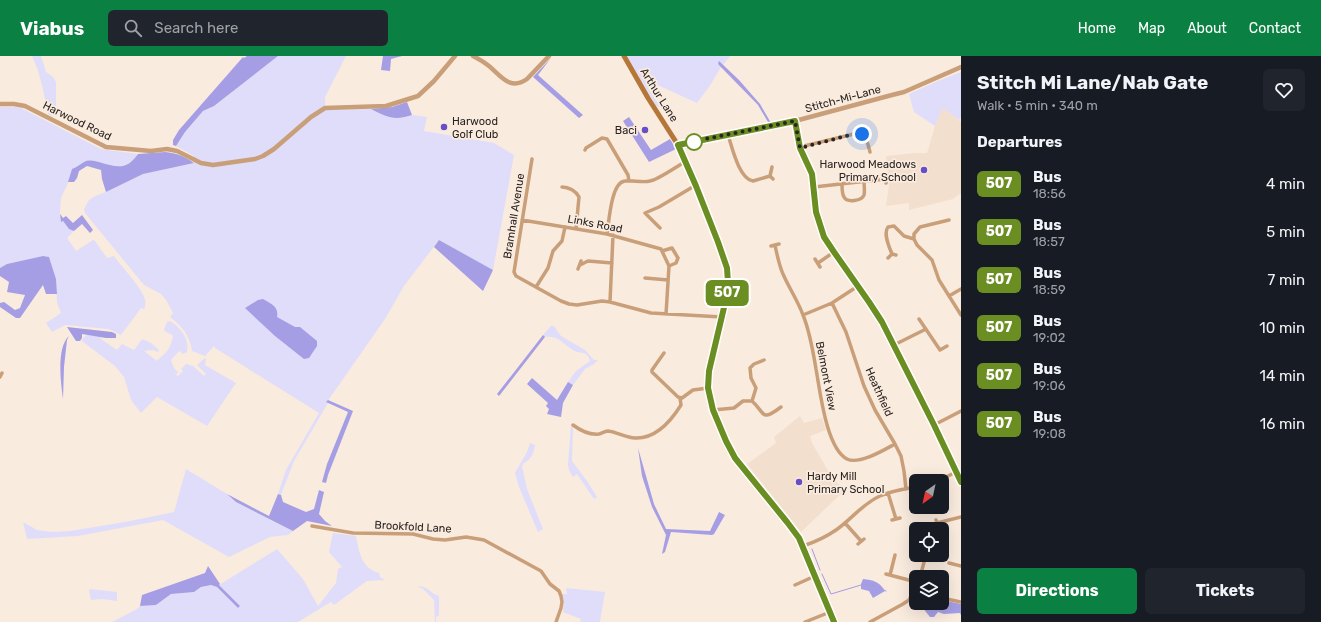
<!DOCTYPE html>
<html lang="en">
<head>
<meta charset="utf-8">
<style>
  body { margin:0; font-family:Rubik,sans-serif; background:#20242c; color:#f1f3f6; height:100vh; display:flex; flex-direction:column; font-size:15px; white-space:nowrap }
  * { box-sizing:border-box; margin:0 }
  p { font-size:13px; color:#9ea1a6 }
  .icon { flex:none; width:22px; height:22px; fill:none; stroke:currentColor; stroke-width:2; stroke-linecap:round; stroke-linejoin:round }
  .map { position:relative; flex:1; overflow:hidden }
  .side { display:flex; flex-direction:column; background:#171b24; width:360px }
  .side>* { flex:none }
  .badge { padding:0 8px; border-radius:6px; font-size:14px; line-height:26px }
  .needle { width:26px; rotate:213deg }
  .tools { position:absolute; left:909px; top:418px; display:grid; gap:8px }
  .tools a { display:grid; place-items:center; width:40px; height:40px; border-radius:6px; background:#171b24; box-shadow:0 4px 16px #0002; font-size:20px }
  .you { position:absolute; width:20px; height:20px; margin:-10px; border:3px solid #fff; border-radius:50%; background:#1a73e8; box-shadow:0 0 0 6px #1a73e833 }
  .map>.badge { position:absolute; translate:-50% -50%; box-shadow:0 0 0 2px #fff }
  h2 { padding:0 16px; font-size:15px; line-height:36px }
  .round { display:grid; place-items:center; flex:none; width:42px; height:42px; border-radius:6px; background:#20242c }
  .headline { display:flex; align-items:center; justify-content:space-between; height:68px; padding:0 16px }
  h1 { font-size:19px; font-weight:700; line-height:30px }
  .button { display:flex; gap:8px; margin-top:auto; padding:8px 16px }
  .button a { flex:1; height:46px; border-radius:6px; background:#0b8043; color:#fff; font-size:16px; font-weight:700; line-height:46px; text-align:center }
  .button a+a { background:#20242c; color:#f1f3f6 }
  ul { padding:0; list-style:none }
  li { display:flex; align-items:center; gap:12px; height:48px; padding:0 16px }
  li div { flex:1 }
  li b { display:block; font-size:15px }
  li em { font-style:normal }
  li .badge { min-width:44px; font-weight:700; text-align:center }
  header { display:flex; align-items:center; gap:24px; box-sizing:border-box; height:56px; padding:0 20px; background:#0b8043; color:#fff }
  header strong { font-size:19px }
  nav { display:flex; gap:22px; margin-inline-start:auto; font-size:14px }
  .search { width:280px; height:36px; background:#20242c; display:flex; align-items:center; gap:10px; box-sizing:border-box; padding:0 14px; border-radius:6px; color:#9ea1a6; font-size:15px }
  main { display:flex; flex:1; min-height:0 }
  .map>svg:first-child { display:block }
  .built { fill:#f3dfcd }
  .green { fill:#dfddfa }
  .forest { fill:#a59ee4 }
  .water { fill:#a49ce2 }
  .lines { fill:none; stroke-linecap:round; stroke-linejoin:round }
  .stream { stroke:#a49ce2; stroke-width:1 }
  .minor { stroke:#c99f79; stroke-width:3.5 }
  .tertiary { stroke:#c99f79; stroke-width:4.5 }
  .secondary { stroke:#b47739; stroke-width:5 }
  .line-casing { stroke:#fff; stroke-width:9 }
  .line { stroke:#6b8e23; stroke-width:6 }
  .walk { stroke:#2a2420; stroke-width:4; stroke-dasharray:0 7.2 }
  .poi-dot { fill:#674dc6; stroke:#faebdf; stroke-width:1.5 }
  .stop-dot { fill:#fff; stroke:#6b8e23; stroke-width:2 }
  .labels { text-anchor:middle; dominant-baseline:central; stroke-width:3.5; stroke-linejoin:round; paint-order:stroke }
  .street-label { font-size:11px; fill:#2a2420; stroke:#faebdf }
  .poi-label { font-size:11px; fill:#2a2420; stroke:#faebdf; text-anchor:start }
</style>
</head>
<body>
<header>
<strong>Viabus</strong>
<div class="search"><svg class="icon" aria-label="search" viewBox="0 0 24 24"><circle cx="10" cy="10" r="6"/><path d="M15 15l6 6"/></svg>Search here</div>
<nav><a>Home</a><a>Map</a><a>About</a><a>Contact</a></nav>
</header>
<main>
<div class="map">
<svg width="961" height="566" viewBox="0 0 961 566">
  <rect width="100%" height="100%" fill="#faebdf"/>
  <path class="built" d="M 943,51 L 961,66 L 961,137 L 953,143 L 909,154 L 909,147 L 886,150 L 889,129 L 886,100 L 915,97 L 927,97 L 935,70 Z
    M 800,360 L 804,367 L 822,362 L 826,374 L 810,380 L 812,387 L 830,418 L 844,435 L 801,476 L 747,408 L 776,387 L 774,381 Z"/>
  <path class="green" d="M 32,0 L 41,0 L 46,16 L 53,21 L 56,26 L 56,50 L 52,60 L 48,58 C 44,38 41,19 32,0 Z
    M 278,0 L 346,0 L 325,41 L 325,49 L 330,54 L 371,53 L 385,60 L 403,62 L 412,59 L 427,61 L 424,75 L 494,87 L 514,99 L 493,214 L 439,184 L 404,230 L 385,263 L 327,346 L 328,347 L 294,405 L 281,439 L 278,438 L 286,414 L 319,357 L 215,292 L 214,290 L 205,300 L 192,295 C 190,280 182,270 170,261 L 173,257 L 166,244 L 161,238 L 144,229 L 85,157 L 84,153 L 89,144 L 95,140 L 106,136 L 143,118 L 194,107 L 194,100 L 176,90 L 185,76 L 203,55 L 214,50 Z
    M 627,0 L 730,0 L 723,9 L 719,6 L 718,8 L 721,11 L 711,28 L 697,47 L 653,27 L 648,32 L 660,51 L 656,50 Z
    M 961,16 L 961,61 L 959,64 L 943,52 L 935,70 L 914,56 L 909,38 L 938,25 Z
    M 0,51 L 16,51 L 21,52 L 101,93 L 138,98 C 126,115 116,111 99,106 C 95,105 90,104 86,105 C 82,107 77,111 72,113 L 68,127 L 61,142 L 60,156 L 61,166 L 63,165 L 69,173 L 74,175 L 67,182 L 76,195 L 93,184 L 95,185 L 107,202 L 114,200 C 121,210 144,234 145,244 C 146,247 145,250 144,253 L 141,252 L 121,279 L 109,273 L 65,269 L 52,276 L 46,267 L 61,257 L 57,246 L 56,223 L 49,201 L 43,200 L 7,208 L 0,212 Z
    M 170,265 C 180,271 190,283 187,296 L 183,298 L 179,295 L 171,304 L 174,312 L 178,316 L 177,318 L 175,318 L 178,320 L 183,315 L 181,313 L 186,308 L 193,310 L 204,320 L 206,318 L 197,309 L 205,302 L 206,303 L 205,309 L 236,327 L 207,370 L 157,341 L 141,357 L 131,344 L 124,321 L 115,310 L 87,289 L 82,285 L 83,282 L 88,278 L 100,280 L 101,283 L 117,294 L 122,288 L 134,294 L 142,283 L 151,287 L 159,294 L 158,296 L 153,294 L 144,295 L 157,305 C 158,303 160,302 162,300 C 168,296 172,287 173,280 C 171,277 167,278 164,274 L 167,266 Z
    M 551,270 L 554,270 L 561,280 L 585,294 L 594,304 L 598,304 L 594,308 L 585,313 L 573,329 L 568,326 L 576,315 L 590,305 C 587,293 580,299 573,294 C 563,288 558,279 545,281 L 543,279 Z
    M 571,370 L 573,371 L 572,405 L 587,425 L 597,441 L 594,443 L 577,418 L 573,421 L 569,414 L 568,409 Z
    M 530,387 L 535,389 C 534,395 532,402 527,405 C 522,409 526,404 522,410 L 527,433 L 543,473 L 538,476 L 519,431 L 515,417 L 527,396 Z
    M 186,413 L 227,438 L 236,446 L 293,475 L 288,479 L 270,481 L 229,501 L 163,464 L 78,480 L 27,483 L 23,466 L 37,474 L 52,476 L 70,475 L 125,466 L 174,456 Z
    M 333,477 L 356,480 C 359,495 361,512 379,517 L 380,521 L 385,524 L 367,525 L 334,549 L 331,546 L 298,566 L 112,566 L 137,553 L 140,550 L 156,549 L 171,538 L 194,536 L 201,531 L 211,529 L 217,531 L 238,552 L 240,550 L 219,529 L 277,493 L 303,523 L 318,550 L 336,527 L 338,513 L 342,511 L 329,496 Z
    M 417,530 C 430,531 428,536 439,540 L 439,559 L 436,561 L 436,566 L 435,566 L 434,544 L 423,533 Z
    M 566,532 L 605,536 L 600,566 L 580,566 L 581,563 L 563,556 L 564,546 L 562,538 L 567,538 Z
    M 90,533 L 117,536 L 117,545 L 102,543 L 91,544 L 89,535 Z"/>
  <path class="forest" d="M 247,0 L 278,0 L 214,50 L 203,55 L 185,76 L 176,90 L 173,89 L 173,84 L 179,74 L 243,1 L 244,2 Z
    M 383,0 L 402,0 L 391,3 L 390,15 L 381,14 Z
    M 551,2 L 538,19 L 583,59 L 579,62 L 533,21 Z
    M 719,5 L 739,24 L 760,48 L 771,67 L 768,66 L 758,49 L 718,8 Z
    M 407,46 L 412,59 C 394,65 387,61 371,53 L 392,51 Z
    M 629,61 L 651,94 L 670,83 L 676,93 L 649,106 L 623,65 Z
    M 165,96 C 176,97 184,100 194,107 L 143,118 L 106,136 L 102,123 L 101,114 L 87,110 L 79,115 L 77,122 L 74,126 L 68,126 L 72,113 C 77,111 82,107 86,105 C 90,104 95,105 99,106 C 117,111 126,115 138,98 Z
    M 60,158 L 63,162 L 66,160 L 73,167 L 82,159 L 93,174 L 90,177 L 82,168 L 74,175 L 69,173 L 63,165 L 61,166 Z
    M 439,184 L 493,214 L 483,235 L 434,191 Z
    M 43,200 L 49,201 L 56,223 L 57,238 L 46,238 L 43,229 L 20,262 L 16,262 L 0,251 L 0,247 L 4,246 L 15,254 L 20,252 L 25,239 L 7,236 L 9,226 L 0,220 L 0,212 L 7,208 Z
    M 263,243 C 271,248 279,250 277,261 L 295,271 L 300,271 L 317,285 L 317,290 L 309,302 L 304,303 L 275,280 L 245,252 L 258,244 Z
    M 543,279 L 545,281 L 499,340 L 497,338 Z
    M 69,280 L 67,284 L 64,311 L 63,343 C 61,327 56,292 69,280 Z
    M 532,322 L 557,344 L 568,326 L 573,329 L 563,347 L 561,361 L 547,358 L 549,353 L 546,350 L 548,347 L 527,328 Z
    M 328,344 L 353,355 L 328,419 L 326,427 L 322,426 L 327,408 L 348,356 L 326,346 Z
    M 638,392 L 654,448 L 666,473 L 710,475 L 719,456 L 725,459 L 714,478 L 712,479 L 671,476 L 665,496 L 662,498 L 666,479 L 652,451 L 642,420 Z
    M 319,434 L 324,436 L 319,458 L 325,465 L 332,470 L 307,465 L 293,475 L 236,446 L 227,438 L 269,460 L 278,438 L 281,439 L 283,446 L 306,456 L 314,453 Z
    M 208,510 L 220,528 L 219,529 L 240,550 L 238,552 L 217,531 L 211,529 L 201,531 L 194,536 L 171,538 L 156,549 L 140,550 L 142,539 L 205,517 Z
    M 863,523 C 873,524 880,526 885,535 L 873,542 L 869,535 L 861,533 L 861,528 Z
    M 916,535 L 916,547 L 942,547 L 942,544 L 961,548 L 961,559 L 960,557 L 944,558 L 938,556 L 934,561 L 930,561 L 922,551 L 911,544 Z"/>
  <path class="water" d="M 67,271 L 112,276 L 116,278 L 116,282 L 106,282 L 82,278 L 82,282 L 80,285 L 76,285 Z"/>
  <g class="lines">
    <path class="stream" d="M 812,493 L 820,514
      M 822,518 L 831,538 L 861,529 L 872,529 L 886,535
      M 912,543 L 916,544
      M 923,547 L 932,549 L 942,548 L 950,552 L 955,551 L 961,552"/>
    <path class="minor" d="M 795,65 L 800,91 L 812,118 L 817,156 L 824,181 L 834,196 L 882,265 L 934,369 L 961,426
      M 728,79 C 732,91 739,123 753,125 L 770,120
      M 800,91 L 858,77 C 867,79 868,89 870,96
      M 585,94 L 586,92 L 602,82 L 607,83 L 628,119 L 629,125
      M 532,103 L 514,216 L 516,220 L 561,245 L 569,248 L 577,249 L 602,245 L 610,246 L 651,257 L 722,261
      M 772,111 L 770,120 L 773,123
      M 885,118 L 886,127
      M 842,128 C 842,132 842,138 844,141 C 847,147 862,145 864,139 C 865,135 864,129 864,125
      M 562,131 C 569,131 576,135 579,141 L 576,173
      M 814,131 L 885,123
      M 522,164 L 607,178 L 661,193 L 669,210 L 666,258
      M 949,164 L 920,171 L 914,178 L 914,183 L 917,189 L 932,204 L 939,224 L 961,259
      M 660,172 L 645,157 L 659,151 L 696,129
      M 607,178 C 609,166 611,126 625,125 C 633,124 642,127 650,125 C 658,124 677,110 685,106
      M 775,189 C 777,199 779,209 783,218 C 789,232 798,245 803,259 C 810,276 813,295 816,313 C 820,334 826,392 847,403 C 859,409 884,394 895,388
      M 771,190 L 779,188
      M 662,195 L 672,192 L 678,202 L 676,207 L 669,210
      M 892,198 C 889,191 883,177 888,171 L 894,170 L 904,180 L 914,183
      M 888,202 L 892,198 L 896,199
      M 815,203 L 820,211
      M 818,207 L 834,196
      M 580,209 L 588,205 L 612,207
      M 578,213 L 581,205
      M 645,222 L 668,224
      M 536,231 L 548,212 L 553,195 L 562,185 L 565,171
      M 949,240 L 961,233
      M 610,246 L 613,179
      M 832,247 L 846,276 L 864,330 L 875,354 L 895,388 L 901,400 L 904,415 L 906,433
      M 803,259 L 832,247 L 858,230
      M 919,263 L 940,294 L 947,290
      M 894,289 L 926,273
      M 664,297 L 652,314 L 652,316 L 678,341 L 682,342 L 693,334 L 708,332
      M 0,321 L 2,317
      M 752,345 C 766,358 761,366 781,351
      M 713,354 L 734,352 L 743,345 L 752,345 L 756,332 L 751,322 L 750,312 L 754,308 L 764,304
      M 573,369 C 581,375 589,379 599,378 C 602,377 605,375 608,375 C 617,376 626,382 635,382 C 655,383 671,365 681,349 L 680,342
      M 934,369 L 961,355
      M 938,425 L 956,416
      M 888,437 L 896,463
      M 892,464 L 900,462
      M 936,464 L 939,472
      M 845,467 L 861,485
      M 937,467 L 961,461
      M 312,470 L 353,477 L 413,478 L 433,483 L 445,484 L 466,481 L 484,484 L 541,515 L 550,528 L 559,535 L 561,540 L 562,546 L 561,552 L 556,566
      M 858,488 L 864,483
      M 803,490 C 815,486 826,481 836,474 C 852,463 862,448 880,440 C 891,435 904,433 916,431
      M 949,507 L 961,510
      M 886,518 L 916,526
      M 890,519 L 895,499
      M 920,521 L 926,499
      M 795,529 L 815,520
      M 942,542 L 961,546
      M 805,566 L 830,556
      M 870,566 L 903,548 L 909,544 L 916,530"/>
    <path class="tertiary" d="M 473,0 C 479,3 484,6 489,10 C 501,20 510,35 527,23 L 549,0
      M 0,48 L 14,48 L 25,50 L 106,91 L 151,95 L 167,93 L 177,95 L 201,107 L 213,109 L 255,103 L 263,100 L 274,93 L 311,61 L 325,52 L 386,50 L 418,40 L 434,25 L 455,0
      M 678,89 L 795,65 L 892,39 L 904,36 L 961,11"/>
    <path class="secondary" d="M 624,0 L 648,42 L 678,89 L 696,129 L 726,207 L 728,227 L 726,243 L 709,315 L 708,332 L 713,354 L 726,385 L 735,402 L 799,482 L 834,566"/>
  </g>
  <g class="lines">
    <g class="line-casing">
      <path id="line" d="M 834,566 L 799,482 L 787,466 L 735,402 L 726,385 L 713,354 L 708,332 L 709,315 L 726,243 L 728,227 L 727,212 L 718,186 L 696,130 L 678,89 L 795,65 L 800,92 L 812,118 L 816,156 L 824,181 L 834,196 L 869,246 L 882,266 L 934,369 L 961,426"/>
    </g>
    <use href="#line" class="line"/>
    <path class="walk" d="M 694,86 L 690,86 L 795,65 L 800,92 L 858,77 L 862,78"/>
  </g>
  <g class="poi-dot">
    <circle cx="444" cy="71" r="4"/>
    <circle cx="645" cy="74" r="4"/>
    <circle cx="924" cy="114" r="4"/>
    <circle cx="799" cy="426" r="4"/>
  </g>
  <circle class="stop-dot" cx="694" cy="86" r="8"/>
  <g class="labels">
    <g class="street-label">
      <text transform="translate(659 39) rotate(58)">Arthur Lane</text>
      <text transform="translate(843 43) rotate(-15)">Stitch-Mi-Lane</text>
      <text transform="translate(77 65) rotate(26)">Harwood Road</text>
      <text transform="translate(514 160) rotate(-81)">Bramhall Avenue</text>
      <text transform="translate(595 168) rotate(11)">Links Road</text>
      <text transform="translate(826 320) rotate(79)">Belmont View</text>
      <text transform="translate(879 336) rotate(66)">Heathfield</text>
      <text transform="translate(413 471) rotate(3)">Brookfold Lane</text>
    </g>
    <g class="poi-label">
      <text x="452" y="65">Harwood<tspan x="452" dy="13">Golf Club</tspan></text>
      <text x="637" y="74" text-anchor="end">Baci</text>
      <text x="916" y="108" text-anchor="end">Harwood Meadows<tspan x="916" dy="13">Primary School</tspan></text>
      <text x="807" y="420">Hardy Mill<tspan x="807" dy="13">Primary School</tspan></text>
    </g>
  </g>
</svg>
<div class="tools">
<a><svg class="needle" viewBox="-14 -14 28 28"><path d="M0-13l5 13h-10z" fill="#e53935"/><path d="M0 13l5-13h-10z" fill="#9ea1a6"/></svg></a>
<a><svg class="icon" aria-label="locate" viewBox="0 0 24 24"><circle cx="12" cy="12" r="6"/><path d="M12 2v4M12 18v4M2 12h4M18 12h4"/></svg></a>
<a><svg class="icon" aria-label="layers" viewBox="0 0 24 24"><path d="M12 4l9 5-9 5-9-5zM3 14l9 5 9-5"/></svg></a>
</div>
<div class="you" style="left:862px;top:78px"></div>
<b class="badge" style="left:727px;top:237px;background:#6b8e23;color:#fff">507</b>
</div>
<section class="side">
<div class="headline"><div><h1>Stitch Mi Lane/Nab Gate</h1><p>Walk · 5 min · 340 m</p></div><a class="round"><svg class="icon" aria-label="heart" viewBox="0 0 24 24"><path d="M12 20l-8-8c-3-5 5-10 8-4 3-6 11-1 8 4z"/></svg></a></div>
<h2>Departures</h2>
<ul>
<li><span class="badge" style="background:#6b8e23;color:#fff">507</span><div><b>Bus</b><p>18:56</p></div><em>4 min</em></li>
<li><span class="badge" style="background:#6b8e23;color:#fff">507</span><div><b>Bus</b><p>18:57</p></div><em>5 min</em></li>
<li><span class="badge" style="background:#6b8e23;color:#fff">507</span><div><b>Bus</b><p>18:59</p></div><em>7 min</em></li>
<li><span class="badge" style="background:#6b8e23;color:#fff">507</span><div><b>Bus</b><p>19:02</p></div><em>10 min</em></li>
<li><span class="badge" style="background:#6b8e23;color:#fff">507</span><div><b>Bus</b><p>19:06</p></div><em>14 min</em></li>
<li><span class="badge" style="background:#6b8e23;color:#fff">507</span><div><b>Bus</b><p>19:08</p></div><em>16 min</em></li>
</ul>
<div class="button"><a>Directions</a><a>Tickets</a></div>
</section>
</main>
</body>
</html>
